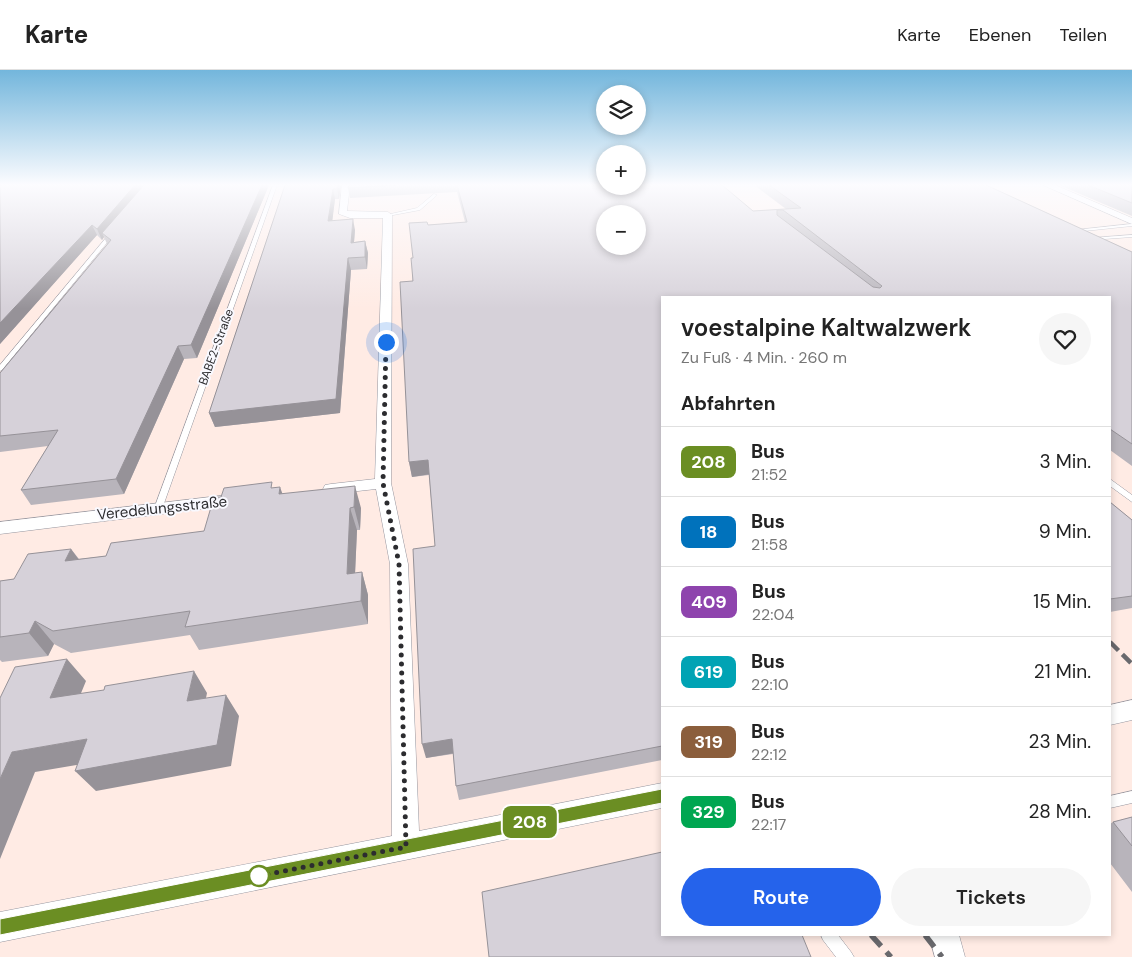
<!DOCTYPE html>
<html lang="de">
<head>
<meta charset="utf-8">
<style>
  body { margin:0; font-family:"DM Sans",sans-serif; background:#f6f6f6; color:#222; height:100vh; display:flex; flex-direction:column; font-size:19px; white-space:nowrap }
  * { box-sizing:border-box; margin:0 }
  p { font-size:16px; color:#767676 }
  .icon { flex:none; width:28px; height:28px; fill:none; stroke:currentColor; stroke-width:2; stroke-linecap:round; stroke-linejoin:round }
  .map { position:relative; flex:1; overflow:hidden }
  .side { position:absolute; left:661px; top:226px; width:450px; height:640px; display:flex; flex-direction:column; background:#fff; border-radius:0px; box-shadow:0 2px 8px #0003 }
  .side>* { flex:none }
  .badge { padding:0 10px; border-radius:8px; font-size:18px; line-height:32px }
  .tools { position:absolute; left:596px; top:15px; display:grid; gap:10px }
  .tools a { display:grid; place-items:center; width:50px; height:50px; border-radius:50%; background:#fff; box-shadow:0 2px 8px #0003; font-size:25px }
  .you { position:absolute; width:25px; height:25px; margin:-12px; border:4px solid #fff; border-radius:50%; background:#1a73e8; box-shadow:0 0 0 8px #1a73e833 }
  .map>.badge { position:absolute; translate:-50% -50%; box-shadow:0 0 0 2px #fff }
  h2 { padding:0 20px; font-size:19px; line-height:45px }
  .round { display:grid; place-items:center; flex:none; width:52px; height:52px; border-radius:26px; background:#f6f6f6 }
  .headline { display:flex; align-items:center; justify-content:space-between; height:85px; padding:0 20px }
  h1 { font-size:24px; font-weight:600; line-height:38px }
  .action { display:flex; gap:10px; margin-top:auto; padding:10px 20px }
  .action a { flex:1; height:58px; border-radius:30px; background:#2563eb; color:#fff; font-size:20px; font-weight:600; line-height:58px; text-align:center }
  .action a+a { background:#f6f6f6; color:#222 }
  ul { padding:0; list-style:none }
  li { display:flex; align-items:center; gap:15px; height:70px; padding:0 20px; border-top:1px solid #e0e0e0 }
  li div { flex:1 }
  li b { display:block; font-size:19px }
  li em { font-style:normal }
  li .badge { min-width:55px; font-weight:700; text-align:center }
  header { display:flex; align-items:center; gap:30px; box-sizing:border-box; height:70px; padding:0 25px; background:#fff; border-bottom:1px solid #e0e0e0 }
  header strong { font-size:24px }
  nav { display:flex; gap:28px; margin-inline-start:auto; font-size:18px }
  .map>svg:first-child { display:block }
  .industrial { fill:#ffebe4; fill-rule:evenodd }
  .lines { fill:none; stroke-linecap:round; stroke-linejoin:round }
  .service-casing { stroke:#95959e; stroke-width:1 }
  .minor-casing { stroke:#95959e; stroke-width:1 }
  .service { fill:#fff; fill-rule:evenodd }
  .minor { fill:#fff; fill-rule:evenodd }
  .rail-far1 { stroke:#69696d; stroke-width:4.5; stroke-dasharray:12 5.5; stroke-linecap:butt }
  .rail { stroke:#69696d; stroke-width:5.5; stroke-dasharray:15 8; stroke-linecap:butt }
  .wall { fill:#b8b4bb }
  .shaded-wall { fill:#969298 }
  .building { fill:#d6d1d9; stroke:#969298; fill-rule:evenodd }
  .line { fill:#6b8e23; stroke:#fff }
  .walk { stroke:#2c2c2f; stroke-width:5; stroke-dasharray:0 9 }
  .stop-dot { fill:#fff; stroke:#6b8e23; stroke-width:2.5 }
  .labels { text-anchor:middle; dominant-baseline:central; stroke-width:4; stroke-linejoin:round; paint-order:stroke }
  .far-street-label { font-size:12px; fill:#2c2c2f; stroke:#f9f9ff }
  .street-label { font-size:15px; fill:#2c2c2f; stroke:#f9f9ff }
</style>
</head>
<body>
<header>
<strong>Karte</strong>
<nav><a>Karte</a><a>Ebenen</a><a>Teilen</a></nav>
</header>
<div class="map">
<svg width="1132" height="887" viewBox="0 0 1132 887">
  <rect width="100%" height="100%" fill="#f9f9ff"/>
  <path class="industrial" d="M 0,115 L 1132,115 L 1132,887 L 0,887 ZM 605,144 L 638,144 L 638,176 L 605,176 ZM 662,228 L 1110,228 L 1110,865 L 662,865 Z"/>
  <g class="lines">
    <g class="service-casing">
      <path id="service" d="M 273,115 L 277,115 L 162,439 L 158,442 L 155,441 L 154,439 Z
        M 434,124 L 437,125 L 420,140 L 388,146 L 386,145 L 417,138 Z
        M 1132,154 L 1132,156 L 1075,162 L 1073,161 L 1075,160 Z
        M 111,162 L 115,163 L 2,300 L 0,301 L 0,295 Z
        M 1132,165 L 1132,167 L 1091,170 L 1089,169 L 1091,168 Z
        M 1110,409 L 1132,425 L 1132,432 L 1110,416 Z
        M 1132,721 L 1132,733 L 1110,738 L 1110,726 Z
        M 821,865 L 838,865 L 851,882 L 854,887 L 836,887 L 823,870 Z"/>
    </g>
    <g class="minor-casing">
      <path id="minor" d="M 342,115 L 350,115 L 347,141 L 388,142 L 392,145 L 391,413 L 408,494 L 419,761 L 662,713 L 662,738 L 0,872 L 0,842 L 392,766 L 390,494 L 376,419 L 331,424 L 325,423 L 323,419 L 325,415 L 331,414 L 375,409 L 383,148 L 350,148 L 339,144 Z
        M 1043,115 L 1055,115 L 1132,148 L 1132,154 Z
        M 236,424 L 242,426 L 245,430 L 242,434 L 0,464 L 0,452 Z
        M 1132,630 L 1132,650 L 1110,655 L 1110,635 Z
        M 929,865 L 959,865 L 965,887 L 935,887 Z"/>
    </g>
    <use href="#service" class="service"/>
    <use href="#minor" class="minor"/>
    <path class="rail-far1" d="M 1110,572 L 1132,594"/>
    <path class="rail" d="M 871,865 L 891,887
      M 925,865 L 942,887"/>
  </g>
  <path class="wall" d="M 0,115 L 269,115 L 197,288 L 184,289 L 124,424 L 31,435 L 21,420 L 48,376 L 0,382 L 0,303 L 107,174 L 104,167 L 102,170 L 97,165 L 0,274 Z
    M 285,115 L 341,115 L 339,129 L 335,129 L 332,150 L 355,160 L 354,172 L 365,171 L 368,183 L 367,199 L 351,200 L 340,343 L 215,357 L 209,343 Z
    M 349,115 L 605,115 L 753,141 L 786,139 L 754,115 L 986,115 L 1132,182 L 1132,396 L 1110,380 L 1110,228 L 662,228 L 662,690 L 459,730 L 456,716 L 453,684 L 426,688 L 435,476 L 429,405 L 412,407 L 409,392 L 413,188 L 428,155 L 465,152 L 457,122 L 350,128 L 348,118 Z
    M 1059,115 L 1132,115 L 1132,146 Z
    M 274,418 L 283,424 L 361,438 L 360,460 L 357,460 L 355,503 L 362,502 L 368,525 L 368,554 L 199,580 L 190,565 L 71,583 L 54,574 L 48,586 L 2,592 L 0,590 L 0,511 L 14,509 L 71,479 L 79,489 L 106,486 L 204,461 Z
    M 1110,432 L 1132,450 L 1132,538 L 1110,542 Z
    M 1132,747 L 1132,822 L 1110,793 L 1110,754 L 1113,752 Z"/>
  <path class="shaded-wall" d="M 135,115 L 148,115 L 102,163 L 104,167 L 102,170 L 97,159 Z
    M 262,115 L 269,115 L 197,288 L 191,275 Z
    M 337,115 L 341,115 L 339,129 L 337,119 Z
    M 333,119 L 335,129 L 331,162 L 328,151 Z
    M 353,149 L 355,160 L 353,184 L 351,173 Z
    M 92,155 L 97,165 L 0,274 L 0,253 Z
    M 365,171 L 368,183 L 367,199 L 365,187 Z
    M 348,188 L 351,200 L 340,343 L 215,357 L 209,343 Z
    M 178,276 L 184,289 L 124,424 L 116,409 Z
    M 428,390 L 431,404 L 412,407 L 409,392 Z
    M 355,416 L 361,438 L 360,460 L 354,437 Z
    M 280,417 L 288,439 L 279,424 Z
    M 350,438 L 357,460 L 354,527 L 347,504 Z
    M 71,479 L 87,501 L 65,491 Z
    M 362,502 L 368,525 L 368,554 L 361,531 Z
    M 35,551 L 54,574 L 48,586 L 29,563 Z
    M 67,589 L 86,611 L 70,650 L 50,628 Z
    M 194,601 L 207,623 L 201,653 L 187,631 Z
    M 226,625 L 239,646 L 231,696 L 96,721 L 75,701 Z
    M 87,669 L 106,690 L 35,702 L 0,789 L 0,709 L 12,682 Z
    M 452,669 L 455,683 L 426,688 L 422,674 Z"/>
  <path class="building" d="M 0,115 L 135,115 L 97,159 L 92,155 L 0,253 Z
    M 144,115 L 262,115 L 191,275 L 178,276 L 116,409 L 21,420 L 58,360 L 0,366 L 0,303 L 111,170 L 102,163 Z
    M 285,115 L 337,115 L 337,119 L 333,119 L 328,151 L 353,149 L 351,173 L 365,171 L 365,187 L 348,188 L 336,329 L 209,343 Z
    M 349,115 L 397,115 L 348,118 Z
    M 457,115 L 605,115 L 605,116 L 638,116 L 638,115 L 722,115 L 753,141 L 801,138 L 769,115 L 986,115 L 1132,182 L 1132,374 L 1110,359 L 1110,228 L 662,228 L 662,676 L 456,716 L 452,669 L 422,674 L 413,479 L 435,476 L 428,390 L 409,392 L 400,212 L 413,211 L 411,188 L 413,188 L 409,153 L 427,152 L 428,155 L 467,152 ZM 777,140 L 783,140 L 882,216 L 880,218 L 873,217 L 777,145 ZM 605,144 L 638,144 L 638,176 L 605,176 Z
    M 1088,115 L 1132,115 L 1132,133 Z
    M 272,412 L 271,418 L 280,417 L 279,424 L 355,416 L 354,437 L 350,438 L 347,504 L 362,502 L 361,531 L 185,557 L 190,541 L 53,561 L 35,551 L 29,563 L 0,567 L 0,511 L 14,509 L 28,484 L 71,479 L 65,491 L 106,486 L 111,473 L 204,461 L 214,427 L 221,427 L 224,418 Z
    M 1110,432 L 1132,450 L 1132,526 L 1110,529 Z
    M 67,589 L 50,628 L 104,620 L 105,616 L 194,601 L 187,631 L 226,625 L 217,675 L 75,701 L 87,669 L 12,682 L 0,709 L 0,628 L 15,597 Z
    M 1132,747 L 1132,776 L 1113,752 Z
    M 662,782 L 662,865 L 802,865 L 811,887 L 489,887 L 482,822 Z"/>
  <linearGradient id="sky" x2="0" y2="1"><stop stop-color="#73b6dc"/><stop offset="0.48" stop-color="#fcfcff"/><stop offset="1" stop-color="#fcfcff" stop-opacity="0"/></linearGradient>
  <rect width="1132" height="239" fill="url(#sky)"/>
  <path class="line" d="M 662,719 L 668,721 L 670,726 L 668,731 L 662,733 L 0,865 L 0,849 Z"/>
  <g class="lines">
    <path class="walk" d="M 259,806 L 406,777 L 399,494 L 383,413 L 386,272"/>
  </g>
  <circle class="stop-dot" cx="259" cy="806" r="10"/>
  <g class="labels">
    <g class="far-street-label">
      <text transform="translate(216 277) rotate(-70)">BABE2-Straße</text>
    </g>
    <g class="street-label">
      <text transform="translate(162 438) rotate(-6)">Veredelungsstraße</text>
    </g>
  </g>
</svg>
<div class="tools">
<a><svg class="icon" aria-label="layers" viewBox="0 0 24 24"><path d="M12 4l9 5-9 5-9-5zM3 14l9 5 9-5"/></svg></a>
<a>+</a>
<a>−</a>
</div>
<div class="you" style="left:386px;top:272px"></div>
<b class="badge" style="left:530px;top:752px;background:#6b8e23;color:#fff">208</b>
<section class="side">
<div class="headline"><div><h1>voestalpine Kaltwalzwerk</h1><p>Zu Fuß · 4 Min. · 260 m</p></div><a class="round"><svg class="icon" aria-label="heart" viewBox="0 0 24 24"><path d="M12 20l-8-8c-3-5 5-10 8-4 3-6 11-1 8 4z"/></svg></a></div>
<h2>Abfahrten</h2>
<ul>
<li><span class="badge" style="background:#6b8e23;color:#fff">208</span><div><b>Bus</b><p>21:52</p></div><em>3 Min.</em></li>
<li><span class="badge" style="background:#0072bc;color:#fff">18</span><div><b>Bus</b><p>21:58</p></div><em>9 Min.</em></li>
<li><span class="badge" style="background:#8e44ad;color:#fff">409</span><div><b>Bus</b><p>22:04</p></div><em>15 Min.</em></li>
<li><span class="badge" style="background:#00a3b4;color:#fff">619</span><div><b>Bus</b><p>22:10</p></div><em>21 Min.</em></li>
<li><span class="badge" style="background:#8b5e3c;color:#fff">319</span><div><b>Bus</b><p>22:12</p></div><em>23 Min.</em></li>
<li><span class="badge" style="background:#00a651;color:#fff">329</span><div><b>Bus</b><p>22:17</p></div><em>28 Min.</em></li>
</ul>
<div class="action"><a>Route</a><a>Tickets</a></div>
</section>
</div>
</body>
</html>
